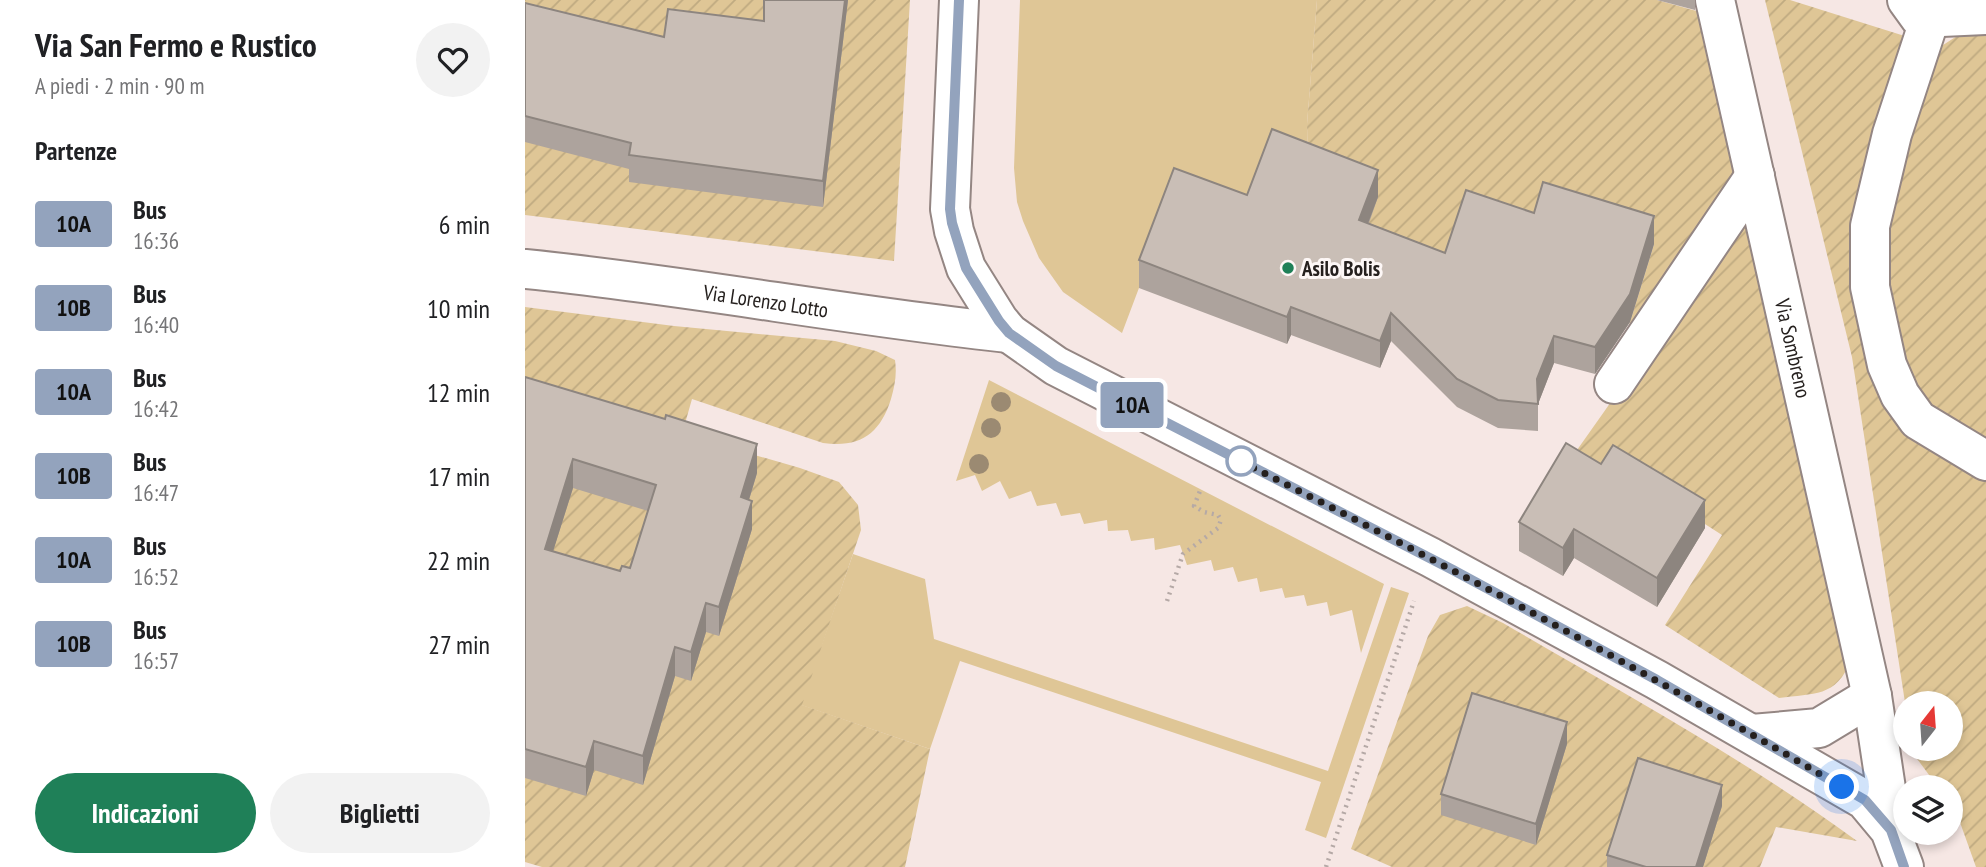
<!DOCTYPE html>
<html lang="it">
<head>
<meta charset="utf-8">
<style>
  body { margin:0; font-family:"PT Sans Narrow",sans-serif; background:#f2f2f2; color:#202124; height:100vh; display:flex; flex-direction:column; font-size:26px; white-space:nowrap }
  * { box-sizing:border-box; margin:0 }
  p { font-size:23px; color:#757577 }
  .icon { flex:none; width:38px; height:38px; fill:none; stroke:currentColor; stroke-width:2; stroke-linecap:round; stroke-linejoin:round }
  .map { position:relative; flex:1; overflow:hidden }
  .drawer { display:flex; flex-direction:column; background:#fff; width:525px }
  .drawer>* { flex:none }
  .badge { padding:0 14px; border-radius:5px; font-size:24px; line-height:46px }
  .needle { width:46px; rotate:17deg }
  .fabs { position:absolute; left:1368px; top:691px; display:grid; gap:14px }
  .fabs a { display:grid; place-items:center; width:70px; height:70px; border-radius:50%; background:#fff; box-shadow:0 4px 10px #0003; font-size:35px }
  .you { position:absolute; width:35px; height:35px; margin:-18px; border:5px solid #fff; border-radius:50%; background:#1a73e8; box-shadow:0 0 0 10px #1a73e833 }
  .map>.badge { position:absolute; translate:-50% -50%; box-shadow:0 0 0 4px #fff }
  h2 { padding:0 35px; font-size:26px; line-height:63px }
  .round { display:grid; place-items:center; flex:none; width:74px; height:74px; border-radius:37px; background:#f2f2f2 }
  .overview { display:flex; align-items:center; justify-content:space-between; height:119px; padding:0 35px }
  h1 { font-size:33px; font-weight:700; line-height:52px }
  .primary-button { display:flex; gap:14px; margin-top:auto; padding:14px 35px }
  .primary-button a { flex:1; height:80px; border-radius:42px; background:#1f8058; color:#fff; font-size:28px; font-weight:700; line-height:80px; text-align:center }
  .primary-button a+a { background:#f2f2f2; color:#202124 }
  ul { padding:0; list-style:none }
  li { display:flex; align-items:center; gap:21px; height:84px; padding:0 35px }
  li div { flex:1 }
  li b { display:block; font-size:26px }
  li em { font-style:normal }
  li .badge { min-width:77px; font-weight:700; text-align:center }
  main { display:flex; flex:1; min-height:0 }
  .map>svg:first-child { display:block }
  .grass { fill:#dfc696 }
  .garden { fill:url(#garden-furrows) }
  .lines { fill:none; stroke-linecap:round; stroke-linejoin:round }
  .minor-casing { stroke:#948683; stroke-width:42 }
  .path { stroke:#b5a9a6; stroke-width:4.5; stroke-dasharray:2 5; stroke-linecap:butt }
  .minor { stroke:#fff; stroke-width:38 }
  .tree { fill:#9b8a72 }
  .wall { fill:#ada39d; fill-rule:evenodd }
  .shaded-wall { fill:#8d857f }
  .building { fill:#c9beb6; stroke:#8d857f; stroke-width:2; fill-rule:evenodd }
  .line-casing { stroke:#fff; stroke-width:16 }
  .line { stroke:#93a3bd; stroke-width:10 }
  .walk { stroke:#25201e; stroke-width:7; stroke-dasharray:0 12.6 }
  .poi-dot { fill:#1f8058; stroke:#fdf7f6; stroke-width:2.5 }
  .stop-dot { fill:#fff; stroke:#93a3bd; stroke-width:3.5 }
  .labels { text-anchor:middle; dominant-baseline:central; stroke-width:6; stroke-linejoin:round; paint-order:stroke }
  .poi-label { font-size:21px; font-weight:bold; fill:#25201e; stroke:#fdf7f6; text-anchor:start }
  .street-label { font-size:21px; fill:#25201e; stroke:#fdf7f6 }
</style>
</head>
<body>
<main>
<section class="drawer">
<div class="overview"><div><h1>Via San Fermo e Rustico</h1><p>A piedi · 2 min · 90 m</p></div><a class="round"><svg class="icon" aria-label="heart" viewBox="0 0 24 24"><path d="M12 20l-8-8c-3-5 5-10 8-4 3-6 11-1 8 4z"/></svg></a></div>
<h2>Partenze</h2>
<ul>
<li><span class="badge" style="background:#93a3bd;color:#111">10A</span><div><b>Bus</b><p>16:36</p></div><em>6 min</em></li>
<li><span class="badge" style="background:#93a3bd;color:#111">10B</span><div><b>Bus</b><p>16:40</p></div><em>10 min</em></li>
<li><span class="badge" style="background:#93a3bd;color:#111">10A</span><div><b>Bus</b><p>16:42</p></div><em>12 min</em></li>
<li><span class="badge" style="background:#93a3bd;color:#111">10B</span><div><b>Bus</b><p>16:47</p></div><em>17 min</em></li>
<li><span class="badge" style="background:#93a3bd;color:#111">10A</span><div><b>Bus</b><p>16:52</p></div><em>22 min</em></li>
<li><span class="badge" style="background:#93a3bd;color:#111">10B</span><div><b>Bus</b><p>16:57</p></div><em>27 min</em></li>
</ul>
<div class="primary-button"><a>Indicazioni</a><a>Biglietti</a></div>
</section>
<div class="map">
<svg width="1461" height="867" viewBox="0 0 1461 867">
  <defs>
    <pattern id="garden-furrows" width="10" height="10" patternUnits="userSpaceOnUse" patternTransform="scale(1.75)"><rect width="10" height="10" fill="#dfc696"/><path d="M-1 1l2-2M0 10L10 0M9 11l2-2" fill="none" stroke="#bfaa81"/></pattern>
  </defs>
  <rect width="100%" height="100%" fill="#f6e7e4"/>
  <path class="grass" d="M 495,0 L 792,0 L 782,124 L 783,171 L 722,223 L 649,195 L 597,333 L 538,292 L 514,258 L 498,221 L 492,202 L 489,168 Z
    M 464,380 L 859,584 L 836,653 L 827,610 L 805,616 L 802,602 L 782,606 L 779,595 L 760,598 L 757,588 L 735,592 L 732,578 L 713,582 L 708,567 L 689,571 L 686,560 L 662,565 L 655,545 L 630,550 L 629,538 L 606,541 L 603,530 L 583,531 L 582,520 L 559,524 L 555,513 L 536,516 L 531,503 L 512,506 L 506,491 L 484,499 L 475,481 L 457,491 L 450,475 L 431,481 Z
    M 328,554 L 400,579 L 409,639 L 803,771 L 866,587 L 884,593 L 801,838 L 780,830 L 796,782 L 435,661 L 405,749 L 276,705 Z"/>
  <path class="garden" d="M 0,0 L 385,0 L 369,261 L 0,215 Z
    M 792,0 L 1132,0 L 1175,12 L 1218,183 L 1097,348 L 1129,244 L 926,263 L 834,247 L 783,171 L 782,124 Z
    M 1240,0 L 1265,0 L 1386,38 L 1337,265 L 1338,347 L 1357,388 L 1461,475 L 1461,867 L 1451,867 L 1432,814 L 1426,806 L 1426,788 L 1413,787 L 1387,752 L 1387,749 L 1426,749 L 1426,704 L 1381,704 L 1381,709 L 1327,357 Z
    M 1461,26 L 1461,445 L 1406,409 L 1374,368 L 1356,225 L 1415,47 L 1432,36 Z
    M 1223,208 L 1326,660 C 1311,698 1289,693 1254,698 L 1140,625 L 1197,535 L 1085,463 L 1040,467 Z
    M 0,307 L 149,326 L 310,341 L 351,351 L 370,360 C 372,374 370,385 366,399 C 355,434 335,448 298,443 L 167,399 L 157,434 L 275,468 L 314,482 L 333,505 L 336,530 L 277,705 L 405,749 L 380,867 L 17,867 L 0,862 Z
    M 942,606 L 978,623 C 1098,693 1220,759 1332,841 L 1251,827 L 1235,867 L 867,867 L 826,849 L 903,636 L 915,615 Z"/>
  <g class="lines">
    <g class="minor-casing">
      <g id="minor">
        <path d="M 434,0 L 425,209 L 429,231 L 441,268 L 474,321 L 484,333 L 531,366 L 905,557 L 1132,680 L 1340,800 L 1365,830 L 1379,867"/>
        <path id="s1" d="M 1190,0 L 1347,696 L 1368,835"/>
        <path d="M 1382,0 L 1395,18 L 1461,15"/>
        <path d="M 1405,18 L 1367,134 L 1345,226 L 1345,287 L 1362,365 L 1375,395 L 1393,420 L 1461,461"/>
        <path id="s2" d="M 0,269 C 162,285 322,316 484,333"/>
        <path d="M 1089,384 L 1230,176"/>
        <path d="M 1227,734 L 1294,728 L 1347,696"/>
      </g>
    </g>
    <path class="path" d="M 642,601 L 658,554 L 693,528 L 696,520 L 693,515 L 679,512 L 669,506 L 675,491
      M 801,867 L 889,601"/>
    <use href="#minor" class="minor"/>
  </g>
  <g class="tree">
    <circle cx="476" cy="402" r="10"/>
    <circle cx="466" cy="428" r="10"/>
    <circle cx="454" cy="464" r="10"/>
  </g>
  <path class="wall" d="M 323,0 L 298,207 L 104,182 L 104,169 L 0,142 L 0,3 L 139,37 L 239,21 Z
    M 1132,0 L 1170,0 L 1170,10 Z
    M 722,195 L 853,197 L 844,223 L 920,253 L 1009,213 L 1129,244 L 1105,322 L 1070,374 L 1029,363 L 1013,404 L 1013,431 L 973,428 L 932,407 L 866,341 L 855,368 L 766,335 L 762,344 L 614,288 L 614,260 Z
    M 0,377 L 232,473 L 224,500 L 227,529 L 194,636 L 181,632 L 166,681 L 150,676 L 118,785 L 69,770 L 61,796 L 0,778 ZM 48,488 L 123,511 L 105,568 L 95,571 L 28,551 Z
    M 994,522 L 1180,528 L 1132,607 L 1049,558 L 1038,576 L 994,551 Z
    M 1042,744 L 1011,845 L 916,815 L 916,794 Z
    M 1197,806 L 1178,867 L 1082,867 L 1082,855 Z"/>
  <path class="shaded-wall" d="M 320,0 L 323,0 L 298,207 L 298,181 Z
    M 853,170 L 853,197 L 834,247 L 834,220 Z
    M 1129,216 L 1129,244 L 1105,322 L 1070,374 L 1070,347 Z
    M 766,307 L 766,335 L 762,344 L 762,317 Z
    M 866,313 L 866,341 L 855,368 L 855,341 Z
    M 1029,336 L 1029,363 L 1013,404 L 1012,379 Z
    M 232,444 L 232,473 L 216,526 L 216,497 Z
    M 48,459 L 48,488 L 20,577 L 20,549 Z
    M 1180,500 L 1180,528 L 1132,607 L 1132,578 Z
    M 227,501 L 227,529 L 194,636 L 194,607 Z
    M 1049,529 L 1049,558 L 1038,576 L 1038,548 Z
    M 181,603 L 181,632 L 166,681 L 166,652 Z
    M 150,647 L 150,676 L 118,785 L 118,756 Z
    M 1042,722 L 1042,744 L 1011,845 L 1011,824 Z
    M 69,741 L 69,770 L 61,796 L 61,767 Z
    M 1197,785 L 1197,806 L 1178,867 L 1171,867 Z"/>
  <path class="building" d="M 239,0 L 320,0 L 298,181 L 104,155 L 106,143 L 0,116 L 0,3 L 139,37 L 143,9 L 239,21 Z
    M 747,129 L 853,170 L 834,220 L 920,253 L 941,190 L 1009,213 L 1018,182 L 1129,216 L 1105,294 L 1070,347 L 1029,336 L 1012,379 L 1013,404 L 973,400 L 932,379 L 866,313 L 855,341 L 766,307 L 762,317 L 614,260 L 649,168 L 722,195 Z
    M 0,377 L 140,419 L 141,415 L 232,444 L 216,497 L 227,501 L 194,607 L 181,603 L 166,652 L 150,647 L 118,756 L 69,741 L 61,767 L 0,749 ZM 48,459 L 131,485 L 105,568 L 97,566 L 95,571 L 20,549 Z
    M 1041,443 L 1076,464 L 1088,445 L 1180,500 L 1132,578 L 1049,529 L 1038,548 L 994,522 Z
    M 947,693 L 1042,722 L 1011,824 L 916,794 Z
    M 1113,758 L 1197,785 L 1171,867 L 1121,867 L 1082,855 Z"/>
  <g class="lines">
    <g class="line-casing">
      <path id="line" d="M 434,0 L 425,209 L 427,223 L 441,268 L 474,321 L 484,333 L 531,366 L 928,570 L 1132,680 L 1340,800 L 1366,830 L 1379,867"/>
    </g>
    <use href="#line" class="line"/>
    <path class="walk" d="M 716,461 L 711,459 C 916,562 1119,670 1317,787"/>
  </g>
  <circle class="poi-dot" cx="763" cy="268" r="7"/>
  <circle class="stop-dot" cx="716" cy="461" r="14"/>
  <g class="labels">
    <g class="poi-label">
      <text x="777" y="268">Asilo Bolis</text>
    </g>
    <g class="street-label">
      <text stroke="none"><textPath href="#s2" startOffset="243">Via Lorenzo Lotto</textPath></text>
      <text stroke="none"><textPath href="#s1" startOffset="357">Via Sombreno</textPath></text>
    </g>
  </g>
</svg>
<div class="fabs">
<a><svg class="needle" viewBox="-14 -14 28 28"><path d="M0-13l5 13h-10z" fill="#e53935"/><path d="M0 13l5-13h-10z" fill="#757577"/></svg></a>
<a><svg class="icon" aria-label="layers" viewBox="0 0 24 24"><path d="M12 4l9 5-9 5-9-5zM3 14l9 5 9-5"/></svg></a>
</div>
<div class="you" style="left:1317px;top:787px"></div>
<b class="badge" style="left:607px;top:405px;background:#93a3bd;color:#111">10A</b>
</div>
</main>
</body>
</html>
